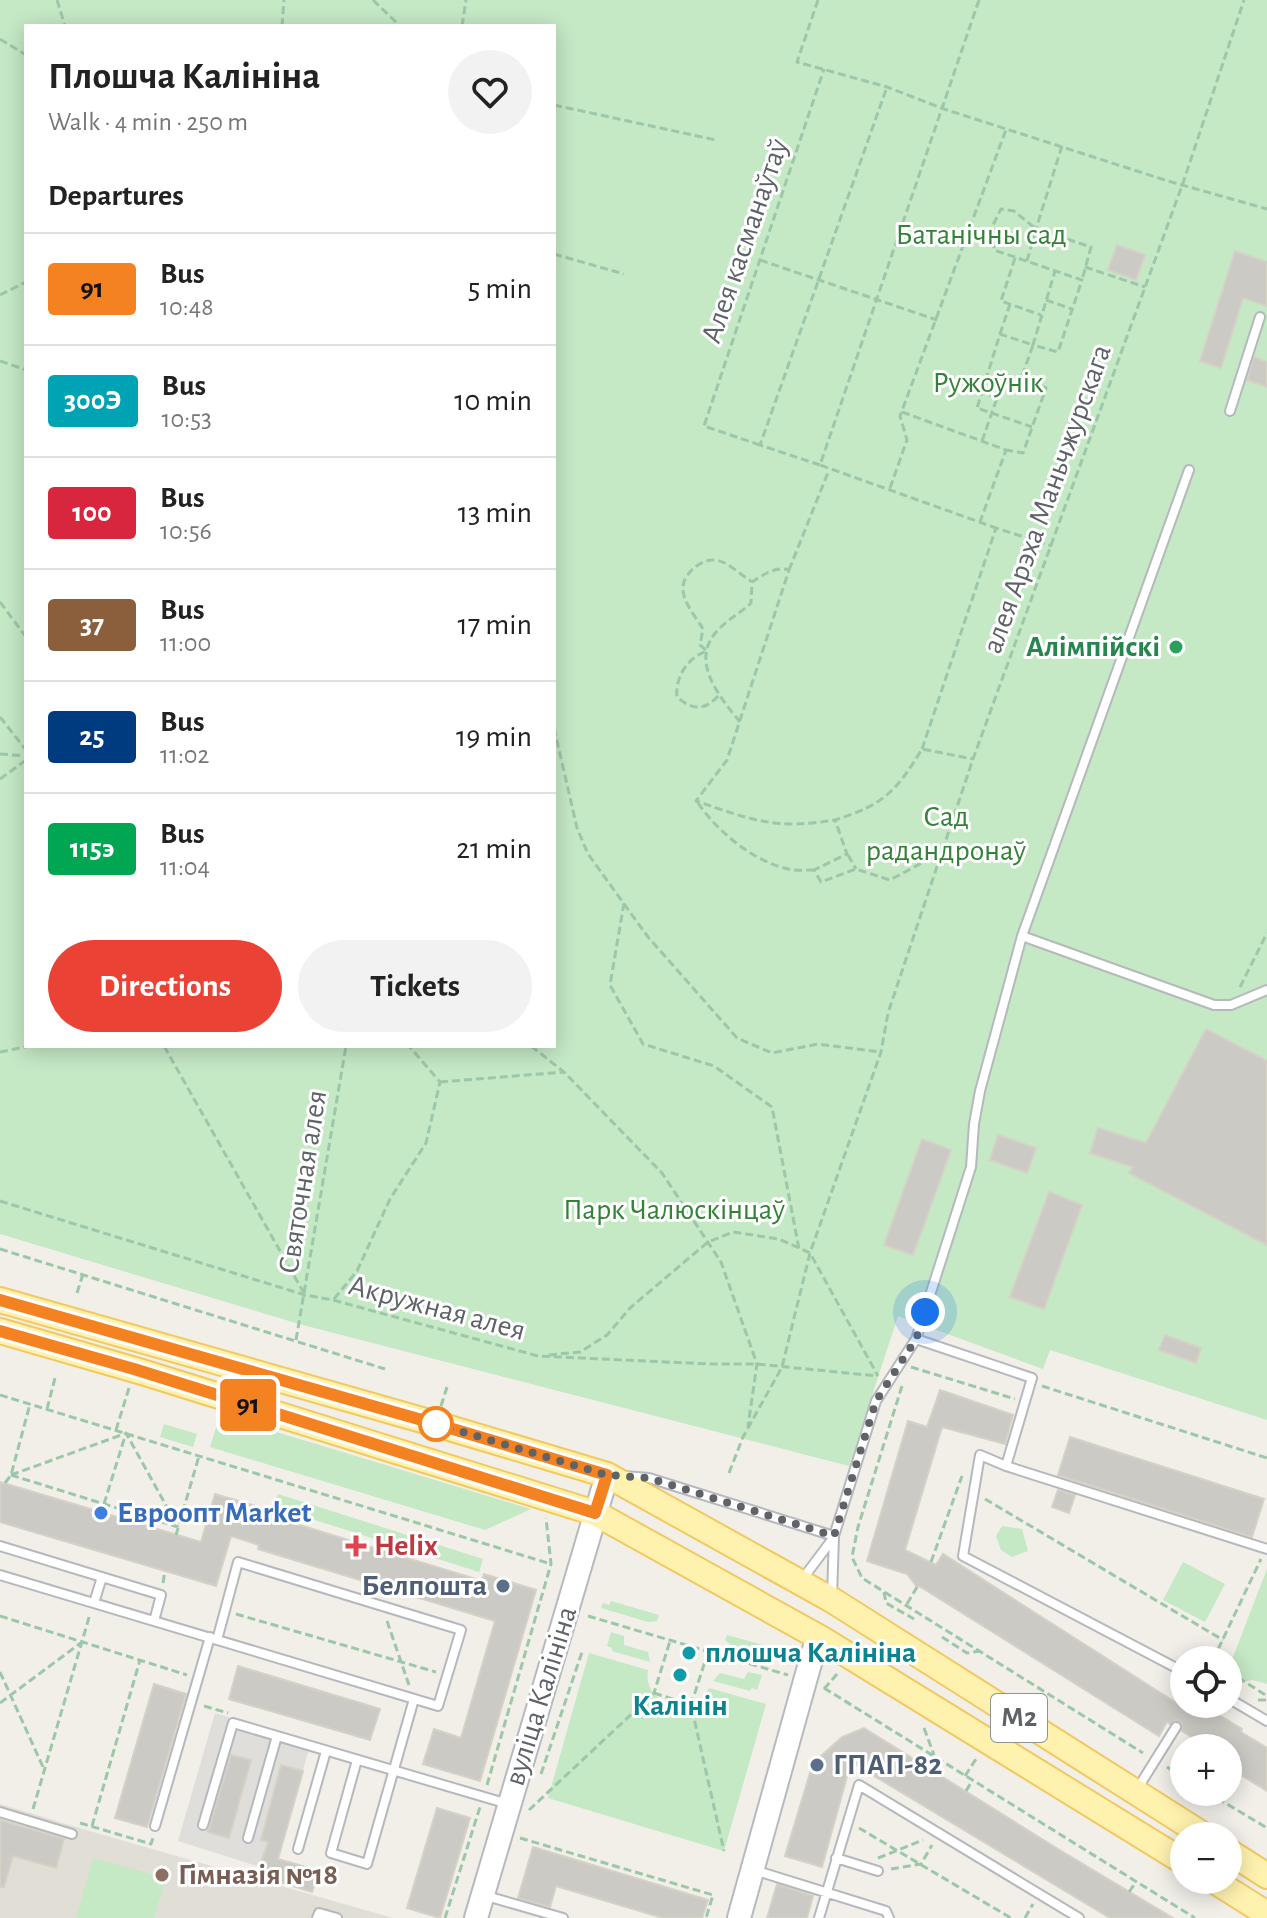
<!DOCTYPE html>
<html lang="en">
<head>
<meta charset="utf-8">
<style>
  body { margin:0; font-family:"Alegreya Sans",sans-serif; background:#f2f2f2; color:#222; height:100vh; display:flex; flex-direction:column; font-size:30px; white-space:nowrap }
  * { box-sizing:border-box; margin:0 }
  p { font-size:26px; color:#767676 }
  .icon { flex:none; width:44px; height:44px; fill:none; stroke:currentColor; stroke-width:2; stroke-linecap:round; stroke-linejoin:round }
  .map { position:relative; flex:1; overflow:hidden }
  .drawer { position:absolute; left:24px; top:24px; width:532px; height:1024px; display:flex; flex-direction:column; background:#fff; border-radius:0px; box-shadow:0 4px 20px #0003 }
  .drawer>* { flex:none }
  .badge { padding:0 16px; border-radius:6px; font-size:28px; line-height:52px }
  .controls { position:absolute; left:1170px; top:1646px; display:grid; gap:16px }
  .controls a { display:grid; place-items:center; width:72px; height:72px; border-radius:50%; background:#fff; box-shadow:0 4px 20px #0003; font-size:40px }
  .you { position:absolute; width:40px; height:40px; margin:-20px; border:6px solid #fff; border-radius:50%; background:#1a73e8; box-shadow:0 0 0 12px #1a73e833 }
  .map>.badge { position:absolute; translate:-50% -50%; box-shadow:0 0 0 4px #fff }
  h2 { padding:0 24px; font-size:30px; line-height:72px }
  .round { display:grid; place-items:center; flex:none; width:84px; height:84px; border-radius:42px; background:#f2f2f2 }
  .overview { display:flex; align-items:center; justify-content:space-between; height:136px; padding:0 24px }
  h1 { font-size:38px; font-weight:600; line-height:60px }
  .cta { display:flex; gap:16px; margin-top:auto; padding:16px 24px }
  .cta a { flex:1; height:92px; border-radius:48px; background:#ea4335; color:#fff; font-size:32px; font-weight:600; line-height:92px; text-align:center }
  .cta a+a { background:#f2f2f2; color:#222 }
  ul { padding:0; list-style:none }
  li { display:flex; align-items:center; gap:24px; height:112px; padding:0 24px; border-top:2px solid #e0e0e0 }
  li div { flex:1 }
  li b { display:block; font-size:30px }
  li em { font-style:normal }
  li .badge { min-width:88px; font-weight:700; text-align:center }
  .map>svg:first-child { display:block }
  .industrial { fill:#e0deda }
  .education { fill:#e1ded6 }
  .green { fill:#c5e8c5; fill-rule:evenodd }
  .building { fill:#cccac5; stroke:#d6d1c6; stroke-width:2 }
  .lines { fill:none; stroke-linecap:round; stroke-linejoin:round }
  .lane-casing { stroke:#b5b8bc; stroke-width:12 }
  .secondary-casing { stroke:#b6babf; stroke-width:26 }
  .primary-casing { stroke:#f2c960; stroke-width:28 }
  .path { stroke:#9cc7a9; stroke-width:3; stroke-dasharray:8 4; stroke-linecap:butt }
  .lane { stroke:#fff; stroke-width:8 }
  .secondary { stroke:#fff; stroke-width:22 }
  .primary { stroke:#fff2af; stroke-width:24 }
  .line-casing { stroke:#fff; stroke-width:18 }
  .line { stroke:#f58220; stroke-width:12 }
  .walk { stroke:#5f6368; stroke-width:8; stroke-dasharray:0 14.4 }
  .leisure-dot { fill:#2e9e5b; stroke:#fff; stroke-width:3 }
  .stop-dot { fill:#fff; stroke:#f58220; stroke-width:4 }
  .shop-dot { fill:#3f7fe0; stroke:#fff; stroke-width:3 }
  .health-dot { fill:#e0444e; stroke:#fff; stroke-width:3 }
  .service-dot { fill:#5c6f8a; stroke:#fff; stroke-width:3 }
  .culture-dot { fill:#0f9aa8; stroke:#fff; stroke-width:3 }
  .education-dot { fill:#8d6e63; stroke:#fff; stroke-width:3 }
  .labels { text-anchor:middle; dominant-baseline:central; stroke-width:6; stroke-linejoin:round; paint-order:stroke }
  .shield { fill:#fff; stroke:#8f9295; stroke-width:2 }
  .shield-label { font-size:28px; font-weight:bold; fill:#5f6368 }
  .park-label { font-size:30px; fill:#348238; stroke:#fff }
  .street-label { font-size:30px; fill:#5f6368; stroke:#fff }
  .leisure-label { font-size:30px; font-weight:bold; fill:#27864d; stroke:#fff; text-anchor:end }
  .shop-label { font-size:30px; font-weight:bold; fill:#366cbe; stroke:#fff; text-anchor:start }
  .health-label { font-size:30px; font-weight:bold; fill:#be3a42; stroke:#fff; text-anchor:start }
  .service-label { font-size:30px; font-weight:bold; fill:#4e5e75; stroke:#fff; text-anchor:end }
  .culture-label { font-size:30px; font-weight:bold; fill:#0d838f; stroke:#fff; text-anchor:start }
  .education-label { font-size:30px; font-weight:bold; fill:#785e54; stroke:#fff; text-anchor:start }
</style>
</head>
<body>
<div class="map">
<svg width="1267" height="1918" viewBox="0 0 1267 1918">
  <rect width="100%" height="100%" fill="#f1efe8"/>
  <path class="industrial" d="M 215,1713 L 311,1742 L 278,1859 L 264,1854 L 260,1867 L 178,1841 Z"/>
  <path class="education" d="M 0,1804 L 93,1832 L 393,1918 L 0,1918 Z"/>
  <path class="green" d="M 0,0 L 1267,0 L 1267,1420 L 1050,1350 L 1043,1369 L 898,1316 L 849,1466 L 299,1324 L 0,1234 ZM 26,26 L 554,26 L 554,1046 L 26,1046 Z
    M 220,1415 L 531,1509 L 485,1530 L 210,1447 Z
    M 164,1424 L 197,1434 L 193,1447 L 160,1437 Z
    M 278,1494 L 483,1559 L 479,1572 L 274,1507 Z
    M 1002,1526 L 1022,1529 L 1028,1551 L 1012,1557 L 1001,1550 L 996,1536 Z
    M 1183,1562 L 1225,1584 L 1205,1622 L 1163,1600 Z
    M 1267,1569 L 1267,1684 L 1252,1680 L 1228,1685 L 1228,1670 Z
    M 611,1601 L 659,1615 L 657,1621 L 648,1622 L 601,1608 L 603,1603 L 609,1605 Z
    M 611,1632 L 624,1636 L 624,1645 L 648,1652 L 650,1662 L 612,1651 L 612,1648 L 607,1646 Z
    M 727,1635 L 774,1648 L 774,1652 L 780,1654 L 780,1659 L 732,1646 L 725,1640 Z
    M 589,1653 L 648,1670 C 642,1706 693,1718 709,1688 L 766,1704 L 724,1851 L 548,1798 Z
    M 748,1672 L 762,1675 L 757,1690 L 752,1688 L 750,1691 L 713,1681 L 720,1673 L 744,1679 Z
    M 93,1858 L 166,1878 L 154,1918 L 76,1918 Z"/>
  <path class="building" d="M 1117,245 L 1145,255 L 1136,280 L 1108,270 Z
    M 1235,251 L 1267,262 L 1267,306 L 1243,298 L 1221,368 L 1200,361 Z
    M 1254,357 L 1267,362 L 1267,387 L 1247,380 Z
    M 1206,1029 L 1267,1061 L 1267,1245 L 1129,1173 L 1133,1167 L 1090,1153 L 1098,1128 L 1146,1143 Z
    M 998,1135 L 1036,1148 L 1027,1173 L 990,1160 Z
    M 922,1139 L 951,1150 L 913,1255 L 884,1245 Z
    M 1049,1192 L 1082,1205 L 1044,1309 L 1010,1297 Z
    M 1165,1335 L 1201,1348 L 1196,1363 L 1159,1350 Z
    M 940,1390 L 1013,1415 L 1005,1444 L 942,1427 L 905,1550 L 936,1565 L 943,1554 L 1178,1704 L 1201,1704 L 1242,1729 L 1241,1732 L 1267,1748 L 1267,1791 L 1228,1767 L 1228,1748 L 1209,1748 L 1182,1731 L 1182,1724 L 1177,1720 L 1170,1724 L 1167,1722 L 1159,1736 L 919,1586 L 917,1587 L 907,1574 L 867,1561 L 908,1421 L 927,1427 Z
    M 1070,1437 L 1264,1499 L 1252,1537 L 1058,1475 Z
    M 0,1482 L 201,1542 L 215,1494 L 269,1510 L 267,1515 L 482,1581 L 484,1574 L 536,1590 L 480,1781 L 423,1764 L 434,1729 L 461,1738 L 495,1621 L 258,1549 L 259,1545 L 231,1536 L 216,1586 L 0,1522 Z
    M 1058,1490 L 1075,1495 L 1069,1513 L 1052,1507 Z
    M 238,1666 L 380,1709 L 370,1740 L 229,1699 Z
    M 154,1684 L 186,1694 L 147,1827 L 115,1818 Z
    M 864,1728 L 1058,1849 L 1173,1918 L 1110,1918 L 851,1762 L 822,1867 L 785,1856 L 813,1763 L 842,1737 Z
    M 231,1755 L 251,1760 L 229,1838 L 208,1832 Z
    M 281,1765 L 303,1771 L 278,1859 L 319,1871 L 312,1892 L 257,1875 L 268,1842 L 261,1840 Z
    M 437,1808 L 470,1818 L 440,1918 L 407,1908 Z
    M 0,1820 L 64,1839 L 56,1868 L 13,1856 L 4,1887 L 0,1887 Z
    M 533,1847 L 708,1900 L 702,1918 L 663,1918 L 556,1886 L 550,1907 L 518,1898 Z
    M 777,1884 L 813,1896 L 807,1918 L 767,1918 Z"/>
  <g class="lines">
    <g class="lane-casing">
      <path id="lane" d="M 1230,411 L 1260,317
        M 1022,936 L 1214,1005 L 1231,1005 L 1267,990
        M 916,1339 L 971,1167 L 974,1124 L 980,1091 L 1022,936 L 1189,470
        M 1006,1466 L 1267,1549
        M 624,1476 L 649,1478 L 834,1536
        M 0,1546 L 161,1595 L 154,1621
        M 0,1575 L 438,1706 L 461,1630 L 238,1562 L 217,1640
        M 801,1581 L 834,1537
        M 832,1596 L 834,1536 L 876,1401 L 916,1339 L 1032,1378 L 1006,1466 L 980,1455 L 963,1556 L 1184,1672
        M 94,1603 L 102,1577
        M 1228,1698 L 1267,1721
        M 357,1760 L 331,1853 L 367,1864 L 414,1699
        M 1136,1791 L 1176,1727
        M 0,1812 L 72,1834
        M 203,1825 L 233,1723 L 508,1804
        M 155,1826 L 210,1637
        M 248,1838 L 277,1736
        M 298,1849 L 326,1751
        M 836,1858 L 878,1871
        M 754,1870 L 886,1911 L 889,1918
        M 483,1895 L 563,1918
        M 317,1918 L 319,1913 L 337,1918
        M 819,1918 L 859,1785 L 1079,1918"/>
    </g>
    <g class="secondary-casing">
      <path id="secondary" d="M 476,1918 L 607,1475
        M 739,1918 L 805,1681 L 815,1646 L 822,1639"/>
    </g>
    <g class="primary-casing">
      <path id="primary" d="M 0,1300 L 436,1424 L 607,1475 L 832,1600 L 1205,1836
        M 0,1331 L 142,1372 L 595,1513 L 822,1639 L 1184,1862
        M 1228,1851 L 1267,1876
        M 1213,1880 L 1267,1914"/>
    </g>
    <path class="path" d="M 57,0 L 65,26
      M 373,0 L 400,26
      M 818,0 L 797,62 L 887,87 L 944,109 L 1168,181 L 1267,209
      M 979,0 L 820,465 L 996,528
      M 282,26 L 284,0
      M 462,26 L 466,0
      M 0,39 L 26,55
      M 554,105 L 716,140
      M 1062,146 L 1036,229 L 1091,247 L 1082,280
      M 554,254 L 624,274
      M 1015,258 L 1001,301 L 1041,315
      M 760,260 L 937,320
      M 1027,261 L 1036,229 L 1014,211 L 1001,209 L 993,225 L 994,250 L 1082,280 L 1058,352 L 1033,345 L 1055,271
      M 1085,267 L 1145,287
      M 0,295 L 26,282
      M 1046,300 L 1072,309
      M 1000,334 L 1010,304
      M 0,361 L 26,370
      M 982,392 L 1000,334 L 1033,345 L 1021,379
      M 997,398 L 982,392 L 977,408 L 1032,427
      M 902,412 L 1006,450 L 980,522
      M 982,441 L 1005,375 L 1046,388 L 1023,453 L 1006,450
      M 760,445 L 704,426 L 824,69
      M 820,465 L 760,445 L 887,87
      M 890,488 L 907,440 L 900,416 L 1007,127
      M 789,570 L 829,470
      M 0,602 L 26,637
      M 718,696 C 705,711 692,710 677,697 C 675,677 688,657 707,651 L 700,645 L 703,629 C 693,612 672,591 690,572 C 695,566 704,560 712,560 C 726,559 740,575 751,581
      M 0,717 L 26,750
      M 740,722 C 718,695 687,658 721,627 C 730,618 742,612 751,603 L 752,582 C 763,575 775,566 789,570 L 727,760 L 696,801 C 752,820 775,830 835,820
      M 554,728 L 577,828 L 588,854 L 648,937 L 737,1038 L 772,1053 L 818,1044 L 881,1052
      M 922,749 L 996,528 L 1052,546
      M 0,754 L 26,756
      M 0,779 L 26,760
      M 698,803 C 718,832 753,861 788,869 C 796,871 806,870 814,870
      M 942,852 L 890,880 L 856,869 L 821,882 L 814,870 L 847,854 L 835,820 C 883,805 896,792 922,749 L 973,759
      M 848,855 L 856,869
      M 624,903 L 610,985 L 643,1044 L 714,1066 L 772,1107 L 799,1249
      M 1240,987 L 1267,933
      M 164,1046 L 305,1295
      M 531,1046 L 564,1072 L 662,1173 L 721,1262 L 757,1364 L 748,1426
      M 0,1052 L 30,1046
      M 440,1082 L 564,1072
      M 0,1201 L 305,1295 L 333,1300 L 538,1356 L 710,1364 L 757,1364 L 877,1376
      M 0,1249 L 385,1369
      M 77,1293 L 83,1274
      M 334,1299 L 357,1271 L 390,1199 L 426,1143 L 440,1082 L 409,1046
      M 296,1340 L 346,1046
      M 549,1355 L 580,1352 L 607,1335 L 630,1308 L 708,1242 L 733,1232 L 779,1239 L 810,1253 L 878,1376
      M 911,1367 L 1015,1399
      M 902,1386 L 858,1527 L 852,1557 L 862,1578 L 1143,1753
      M 1042,1386 L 1267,1458
      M 0,1395 L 551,1564
      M 441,1406 L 447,1387
      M 47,1409 L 55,1378
      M 116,1430 L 129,1388
      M 729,1473 L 743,1437 L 782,1367 L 810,1253 L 881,1052 L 888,1013 L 973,759 L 1183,183 L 1244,0
      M 11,1475 L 178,1527
      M 11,1475 L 124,1434
      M 5,1483 L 11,1475 L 30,1404
      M 985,1499 L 1223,1640
      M 104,1504 L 126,1433 L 178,1527
      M 176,1535 L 199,1456
      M 931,1562 L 962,1476
      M 163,1583 L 165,1571
      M 884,1592 L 886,1603 L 914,1619
      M 907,1604 L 917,1587
      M 236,1614 L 436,1672
      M 0,1616 L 187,1675
      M 588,1616 L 788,1675
      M 387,1621 L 409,1685
      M 942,1637 L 967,1653 L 980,1651
      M 708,1652 L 691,1705 L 724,1851
      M 1213,1660 L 1261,1559
      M 1228,1671 L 1267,1696
      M 0,1672 L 43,1767
      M 824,1688 L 1195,1918
      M 824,1689 L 837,1674
      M 654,1693 L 691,1705
      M 1258,1700 L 1267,1700
      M 0,1703 L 82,1642
      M 204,1706 L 228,1713
      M 924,1728 L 934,1755
      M 1167,1767 L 1184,1778
      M 541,1774 L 582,1652
      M 965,1776 L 976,1759
      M 487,1785 L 551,1564 L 546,1518
      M 966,1791 L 972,1781
      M 1207,1792 L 1267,1828
      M 33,1809 L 90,1614
      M 529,1810 L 654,1693 L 670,1641
      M 80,1823 L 151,1844 L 153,1838
      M 92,1826 L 140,1660
      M 859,1828 L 1011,1918
      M 520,1838 L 713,1895 L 706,1918
      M 878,1858 L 923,1840
      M 891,1869 L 921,1864 L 932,1845
      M 1129,1892 L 1136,1882
      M 445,1918 L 480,1807
      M 1025,1918 L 1033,1904"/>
    <use href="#lane" class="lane"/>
    <use href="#secondary" class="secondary"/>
    <use href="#primary" class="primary"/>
  </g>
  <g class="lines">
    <g class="line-casing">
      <path id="line" d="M 0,1300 L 436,1424 L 607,1475 L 595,1513 L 134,1369 L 0,1331"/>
    </g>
    <use href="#line" class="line"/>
    <path class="walk" d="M 436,1424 L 607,1475 L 649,1478 L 834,1536 L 876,1401 L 916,1339 L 925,1312"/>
  </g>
  <circle class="leisure-dot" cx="1176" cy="647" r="8"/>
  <circle class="stop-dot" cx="436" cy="1424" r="16"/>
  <circle class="shop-dot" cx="101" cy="1513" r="8"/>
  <path class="health-dot" d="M352 1534h8v8h8v8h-8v8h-8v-8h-8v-8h8z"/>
  <g class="service-dot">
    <circle cx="503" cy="1586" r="8"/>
    <circle cx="817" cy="1765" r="8"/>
  </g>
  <g class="culture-dot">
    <circle cx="689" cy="1653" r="8"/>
    <circle cx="680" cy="1675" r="8"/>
  </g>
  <circle class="education-dot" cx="162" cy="1875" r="8"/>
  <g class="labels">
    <rect class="shield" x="991" y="1694" width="56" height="48" rx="6"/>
    <g class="shield-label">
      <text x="1019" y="1718">М2</text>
    </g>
    <g class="park-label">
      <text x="981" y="235">Батанічны сад</text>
      <text x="988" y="383">Ружоўнік</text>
      <text x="946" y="817">Сад<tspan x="946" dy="34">радандронаў</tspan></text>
      <text x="674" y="1210">Парк Чалюскінцаў</text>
    </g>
    <g class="street-label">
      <text transform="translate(745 241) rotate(-71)">Алея касманаўтаў</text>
      <text transform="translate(1047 499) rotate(-70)">алея Арэха Маньчжурскага</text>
      <text transform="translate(303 1182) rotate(-81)">Святочная алея</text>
      <text transform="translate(437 1308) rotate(15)">Акружная алея</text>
      <text transform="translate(541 1696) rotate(-73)">вуліца Калініна</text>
    </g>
    <g class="leisure-label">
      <text x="1160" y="647">Алімпійскі</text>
    </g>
    <g class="shop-label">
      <text x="117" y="1513">Евроопт Market</text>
    </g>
    <g class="health-label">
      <text x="374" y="1546">Helix</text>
    </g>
    <g class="service-label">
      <text x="487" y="1586">Белпошта</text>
      <text x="833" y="1765" text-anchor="start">ГПАП-82</text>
    </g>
    <g class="culture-label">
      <text x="705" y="1653">плошча Калініна</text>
      <text x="680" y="1706" text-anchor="middle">Калінін</text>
    </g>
    <g class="education-label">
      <text x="178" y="1875">Гімназія №18</text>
    </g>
  </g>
</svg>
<div class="controls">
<a><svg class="icon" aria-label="locate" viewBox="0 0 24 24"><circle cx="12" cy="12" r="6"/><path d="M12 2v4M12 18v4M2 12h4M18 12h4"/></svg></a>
<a>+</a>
<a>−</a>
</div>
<div class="you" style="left:925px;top:1312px"></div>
<b class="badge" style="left:248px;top:1405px;background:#f58220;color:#111">91</b>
<section class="drawer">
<div class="overview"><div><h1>Плошча Калініна</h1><p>Walk · 4 min · 250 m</p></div><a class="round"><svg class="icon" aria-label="heart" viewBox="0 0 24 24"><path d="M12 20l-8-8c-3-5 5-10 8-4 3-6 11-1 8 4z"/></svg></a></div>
<h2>Departures</h2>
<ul>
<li><span class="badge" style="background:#f58220;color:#111">91</span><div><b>Bus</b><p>10:48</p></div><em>5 min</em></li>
<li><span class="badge" style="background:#00a3b4;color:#fff">300Э</span><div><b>Bus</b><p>10:53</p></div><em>10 min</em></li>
<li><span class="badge" style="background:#d7263d;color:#fff">100</span><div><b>Bus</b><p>10:56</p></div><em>13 min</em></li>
<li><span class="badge" style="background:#8b5e3c;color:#fff">37</span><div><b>Bus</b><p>11:00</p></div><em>17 min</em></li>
<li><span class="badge" style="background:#003b80;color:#fff">25</span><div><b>Bus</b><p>11:02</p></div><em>19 min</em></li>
<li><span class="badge" style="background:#00a651;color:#fff">115э</span><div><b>Bus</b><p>11:04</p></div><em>21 min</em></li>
</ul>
<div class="cta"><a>Directions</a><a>Tickets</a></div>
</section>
</div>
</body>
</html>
